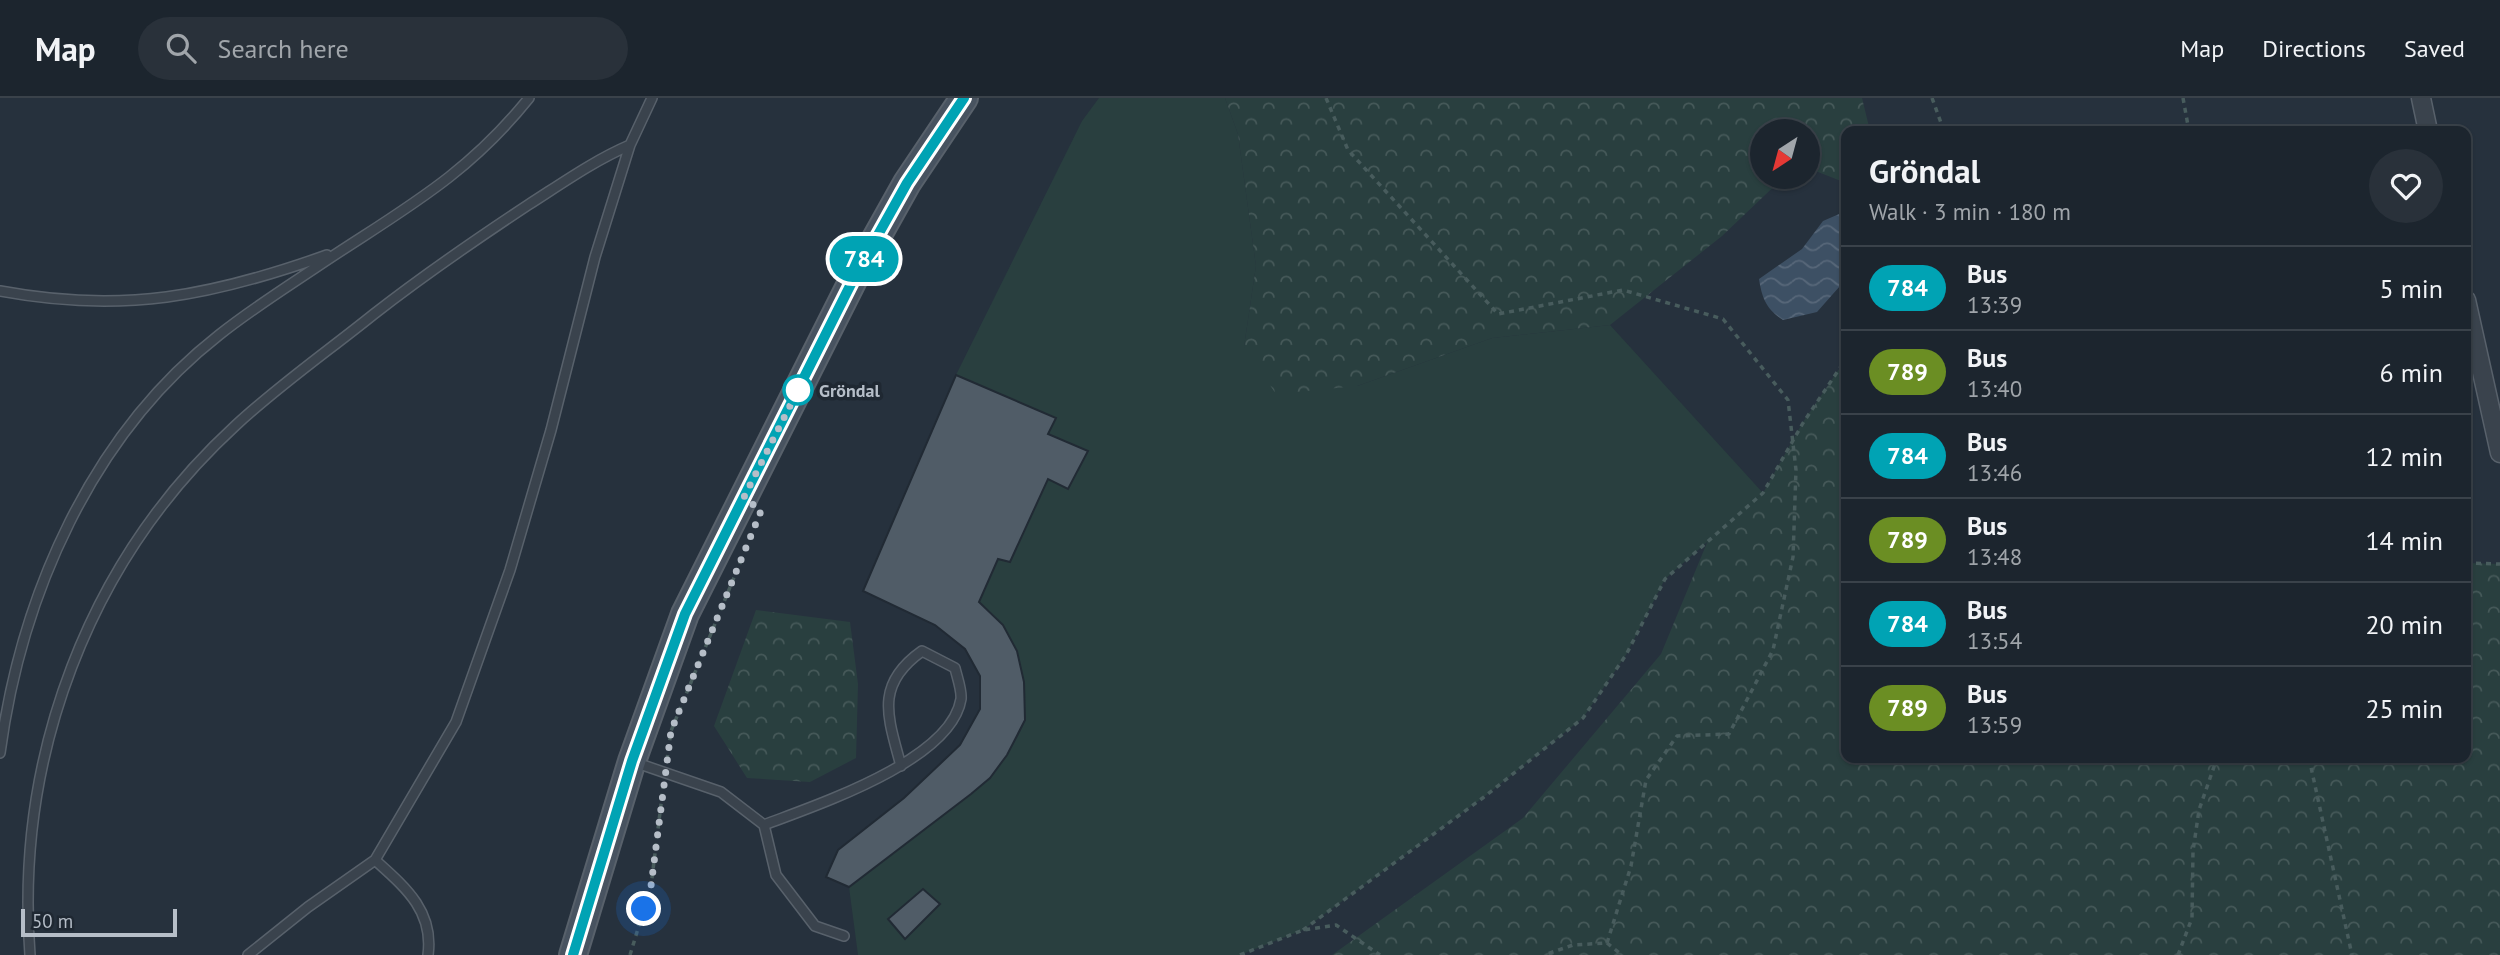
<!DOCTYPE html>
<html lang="en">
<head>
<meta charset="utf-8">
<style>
  body { margin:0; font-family:"PT Sans",sans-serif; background:#29313a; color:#f1f3f6; height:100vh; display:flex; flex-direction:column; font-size:26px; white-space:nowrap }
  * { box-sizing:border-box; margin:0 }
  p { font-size:23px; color:#a0a5aa }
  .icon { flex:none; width:38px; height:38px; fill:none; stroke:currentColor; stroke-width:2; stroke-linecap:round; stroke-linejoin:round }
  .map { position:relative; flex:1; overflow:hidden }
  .details { position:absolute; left:1841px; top:28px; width:630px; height:637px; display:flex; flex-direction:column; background:#1c252e; border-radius:14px; box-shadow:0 2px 5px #0004,0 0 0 2px #3a424a }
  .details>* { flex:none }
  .badge { padding:0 14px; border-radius:23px; font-size:24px; line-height:46px }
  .needle { width:46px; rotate:216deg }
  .fabs { position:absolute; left:1750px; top:21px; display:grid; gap:14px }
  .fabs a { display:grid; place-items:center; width:70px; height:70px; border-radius:50%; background:#1c252e; box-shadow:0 2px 5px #0004,0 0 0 2px #3a424a; font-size:35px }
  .scale { position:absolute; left:21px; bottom:18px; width:156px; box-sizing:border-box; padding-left:7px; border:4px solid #b6bec8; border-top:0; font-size:19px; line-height:24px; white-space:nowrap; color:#b6bec8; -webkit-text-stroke:5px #1f2832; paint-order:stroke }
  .you { position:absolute; width:35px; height:35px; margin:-18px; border:5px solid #fff; border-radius:50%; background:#1a73e8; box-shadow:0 0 0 10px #1a73e833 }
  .map>.badge { position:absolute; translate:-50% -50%; box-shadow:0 0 0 4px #fff }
  .round { display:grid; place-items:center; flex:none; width:74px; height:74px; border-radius:37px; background:#29313a }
  .summary { display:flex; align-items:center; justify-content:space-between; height:119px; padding:0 28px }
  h1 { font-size:33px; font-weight:800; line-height:52px }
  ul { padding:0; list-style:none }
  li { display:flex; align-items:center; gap:21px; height:84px; padding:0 28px; border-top:2px solid #3a424a }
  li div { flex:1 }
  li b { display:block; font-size:26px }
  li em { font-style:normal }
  li .badge { min-width:77px; font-weight:700; text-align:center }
  header { display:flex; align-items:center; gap:42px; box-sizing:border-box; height:98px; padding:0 35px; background:#1c252e; border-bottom:2px solid #3a424a }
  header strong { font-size:33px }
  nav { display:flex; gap:38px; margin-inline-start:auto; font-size:24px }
  .search { width:490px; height:63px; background:#29313a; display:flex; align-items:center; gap:18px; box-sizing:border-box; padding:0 24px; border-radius:38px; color:#a0a5aa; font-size:26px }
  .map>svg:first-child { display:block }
  .green { fill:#293f3f; fill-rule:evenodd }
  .forest { fill:url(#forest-crowns) }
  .water { fill:url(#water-waves) }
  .building { fill:#505c67; stroke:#212a34; stroke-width:2 }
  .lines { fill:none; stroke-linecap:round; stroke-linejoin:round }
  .service-casing { stroke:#58616b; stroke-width:12 }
  .minor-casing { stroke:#58616b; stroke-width:21 }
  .secondary-casing { stroke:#58616b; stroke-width:30 }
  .path { stroke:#485c5d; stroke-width:3.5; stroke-dasharray:5 5; stroke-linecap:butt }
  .service { stroke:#3a434d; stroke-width:9 }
  .minor { stroke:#3a434d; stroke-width:18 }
  .secondary { stroke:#485360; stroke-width:26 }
  .line-casing { stroke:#fff; stroke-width:16 }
  .line { stroke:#00a3b4; stroke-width:10 }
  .walk { stroke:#b6bec8; stroke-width:7; stroke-dasharray:0 12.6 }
  .stop-dot { fill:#fff; stroke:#00a3b4; stroke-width:3.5 }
  .labels { text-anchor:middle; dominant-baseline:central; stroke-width:7; stroke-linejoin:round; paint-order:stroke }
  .stop-label { font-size:18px; font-weight:bold; fill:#b6bec8; stroke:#1f2832; text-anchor:start }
</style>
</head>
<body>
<header>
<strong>Map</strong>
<div class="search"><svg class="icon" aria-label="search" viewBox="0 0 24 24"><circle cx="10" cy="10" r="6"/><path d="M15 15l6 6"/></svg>Search here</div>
<nav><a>Map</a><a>Directions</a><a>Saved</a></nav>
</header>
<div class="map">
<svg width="2500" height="857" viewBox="0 0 2500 857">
  <defs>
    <pattern id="forest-crowns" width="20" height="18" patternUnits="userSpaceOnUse" patternTransform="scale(1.75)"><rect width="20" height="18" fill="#293f3f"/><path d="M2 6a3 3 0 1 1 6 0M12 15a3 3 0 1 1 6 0" fill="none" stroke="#465959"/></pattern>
    <pattern id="water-waves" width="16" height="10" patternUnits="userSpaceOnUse" patternTransform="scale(1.75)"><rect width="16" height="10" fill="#3d5064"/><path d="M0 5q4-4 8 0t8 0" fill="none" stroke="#576779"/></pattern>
  </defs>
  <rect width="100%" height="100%" fill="#26313d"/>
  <path class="green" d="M 1099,0 L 1225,0 L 1238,36 L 1256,168 L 1244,249 L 1357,288 L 1492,240 L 1610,227 L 1763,395 L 1665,481 L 1626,557 L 1583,620 L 1484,699 L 1303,832 L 1240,857 L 858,857 L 849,789 L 989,680 C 1003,663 1016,645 1024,625 C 1026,617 1025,606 1024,598 C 1024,556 1008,532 979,504 L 998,461 L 1010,463 L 1048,381 L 1068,391 L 1088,353 L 1048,336 L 1055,320 L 956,277 L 1082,23 ZM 923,792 L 940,806 L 905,841 L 888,821 Z"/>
  <path class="forest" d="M 1225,0 L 1862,0 L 1870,33 L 1846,33 L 1846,85 L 1808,70 L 1808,33 L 1762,33 L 1762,79 L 1784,79 L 1722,138 L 1610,227 L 1492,240 L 1357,288 L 1276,296 L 1244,249 L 1256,168 L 1238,36 Z
    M 1846,261 L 1846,660 L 2466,660 L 2466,465 L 2500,466 L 2500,857 L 1332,857 L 1523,720 L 1661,556 L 1709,440 L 1763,395 L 1803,324 Z
    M 756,512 L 850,524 L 858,586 L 856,660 L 810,684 L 747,680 L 714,628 Z"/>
  <path class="water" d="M 1846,113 L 1846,192 L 1840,188 L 1817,214 L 1783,222 C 1766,211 1762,200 1759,181 L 1802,151 L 1823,123 Z"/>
  <path class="building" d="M 956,277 L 1056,320 L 1048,336 L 1088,353 L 1068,391 L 1048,381 L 1010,464 L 998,461 L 979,504 L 1003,527 L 1017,553 L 1024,584 L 1025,622 L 1007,657 L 990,680 L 971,696 L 849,789 L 826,779 L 838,752 L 904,700 L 960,647 L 980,611 L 980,578 L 965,551 L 935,527 L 863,493 Z
    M 923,791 L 940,806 L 905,841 L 888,821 Z"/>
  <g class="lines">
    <g class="service-casing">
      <path id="service" d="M 0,193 C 123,216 212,198 327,157
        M 0,655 C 21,498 91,337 219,237 C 249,213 282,192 315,170 C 398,114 464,81 529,0
        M 634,664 L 721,694 L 764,727 L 776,777 L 815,828 L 844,838
        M 764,727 C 816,707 951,663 961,601 C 962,592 957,579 955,570 L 922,553 C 874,587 888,619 901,668
        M 375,762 L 456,624 L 510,472 L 551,332 L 595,159 L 630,47 L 652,0
        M 30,857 C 15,659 88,463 235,328 C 278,288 328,253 374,216 C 424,177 475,142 528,107 C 561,86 593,63 630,47
        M 248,857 L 308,809 L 375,762 C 405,789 434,813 428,857"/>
    </g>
    <g class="minor-casing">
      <path id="minor" d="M 2421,0 L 2428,33
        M 2466,202 L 2500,355"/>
    </g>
    <g class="secondary-casing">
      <path id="secondary" d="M 573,857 L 632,663 L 685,516 L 855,178 L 907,85 L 964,0"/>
    </g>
    <path class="path" d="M 1326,0 L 1348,52 L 1498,216 L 1623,192 L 1723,221 L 1788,302 L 1796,372 L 1793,459 L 1773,552 L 1729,636 L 1677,638 L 1646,682 L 1631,768 L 1607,845 L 1573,847 L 1544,857
      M 1932,0 L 1944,33
      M 2183,0 L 2189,33
      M 2466,465 L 2500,466
      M 2309,660 L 2352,857
      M 667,662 L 671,633 L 742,460
      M 1303,832 L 1484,699 L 1583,620 L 1626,557 L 1665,481 L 1763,395 L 1803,325 L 1846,261
      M 1607,845 L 1622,857
      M 630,857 L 651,788 L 663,690
      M 1240,857 L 1303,832 L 1336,827 L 1380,857
      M 2178,857 L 2192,820 L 2193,753 L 2199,712 L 2217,660"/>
    <use href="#service" class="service"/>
    <use href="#minor" class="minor"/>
    <use href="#secondary" class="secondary"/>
  </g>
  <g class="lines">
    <g class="line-casing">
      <path id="line" d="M 573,857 L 632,663 L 685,516 L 855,178 L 907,85 L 964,0"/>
    </g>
    <use href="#line" class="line"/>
    <path class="walk" d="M 644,811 L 651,788 L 671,633 L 761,413 L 744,399 L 798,292"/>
  </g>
  <circle class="stop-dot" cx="798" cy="292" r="14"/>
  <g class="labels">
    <g class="stop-label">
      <text x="819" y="292">Gröndal</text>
    </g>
  </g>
</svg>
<div class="fabs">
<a><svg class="needle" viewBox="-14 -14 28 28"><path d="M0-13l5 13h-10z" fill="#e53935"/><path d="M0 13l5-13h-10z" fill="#a0a5aa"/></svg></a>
</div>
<div class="scale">50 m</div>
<div class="you" style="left:644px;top:811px"></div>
<b class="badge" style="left:864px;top:161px;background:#00a3b4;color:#fff">784</b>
<section class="details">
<div class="summary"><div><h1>Gröndal</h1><p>Walk · 3 min · 180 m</p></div><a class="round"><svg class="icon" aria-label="heart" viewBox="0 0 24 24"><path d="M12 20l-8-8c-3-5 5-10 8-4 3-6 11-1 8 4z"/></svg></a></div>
<ul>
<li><span class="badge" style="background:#00a3b4;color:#fff">784</span><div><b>Bus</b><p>13:39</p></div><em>5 min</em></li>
<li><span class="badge" style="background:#6b8e23;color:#fff">789</span><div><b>Bus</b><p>13:40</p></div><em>6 min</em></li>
<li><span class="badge" style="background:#00a3b4;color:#fff">784</span><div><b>Bus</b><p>13:46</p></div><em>12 min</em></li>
<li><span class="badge" style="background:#6b8e23;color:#fff">789</span><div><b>Bus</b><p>13:48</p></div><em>14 min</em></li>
<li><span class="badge" style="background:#00a3b4;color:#fff">784</span><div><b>Bus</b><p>13:54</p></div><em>20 min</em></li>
<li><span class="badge" style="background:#6b8e23;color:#fff">789</span><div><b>Bus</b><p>13:59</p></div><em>25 min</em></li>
</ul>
</section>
</div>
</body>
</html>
